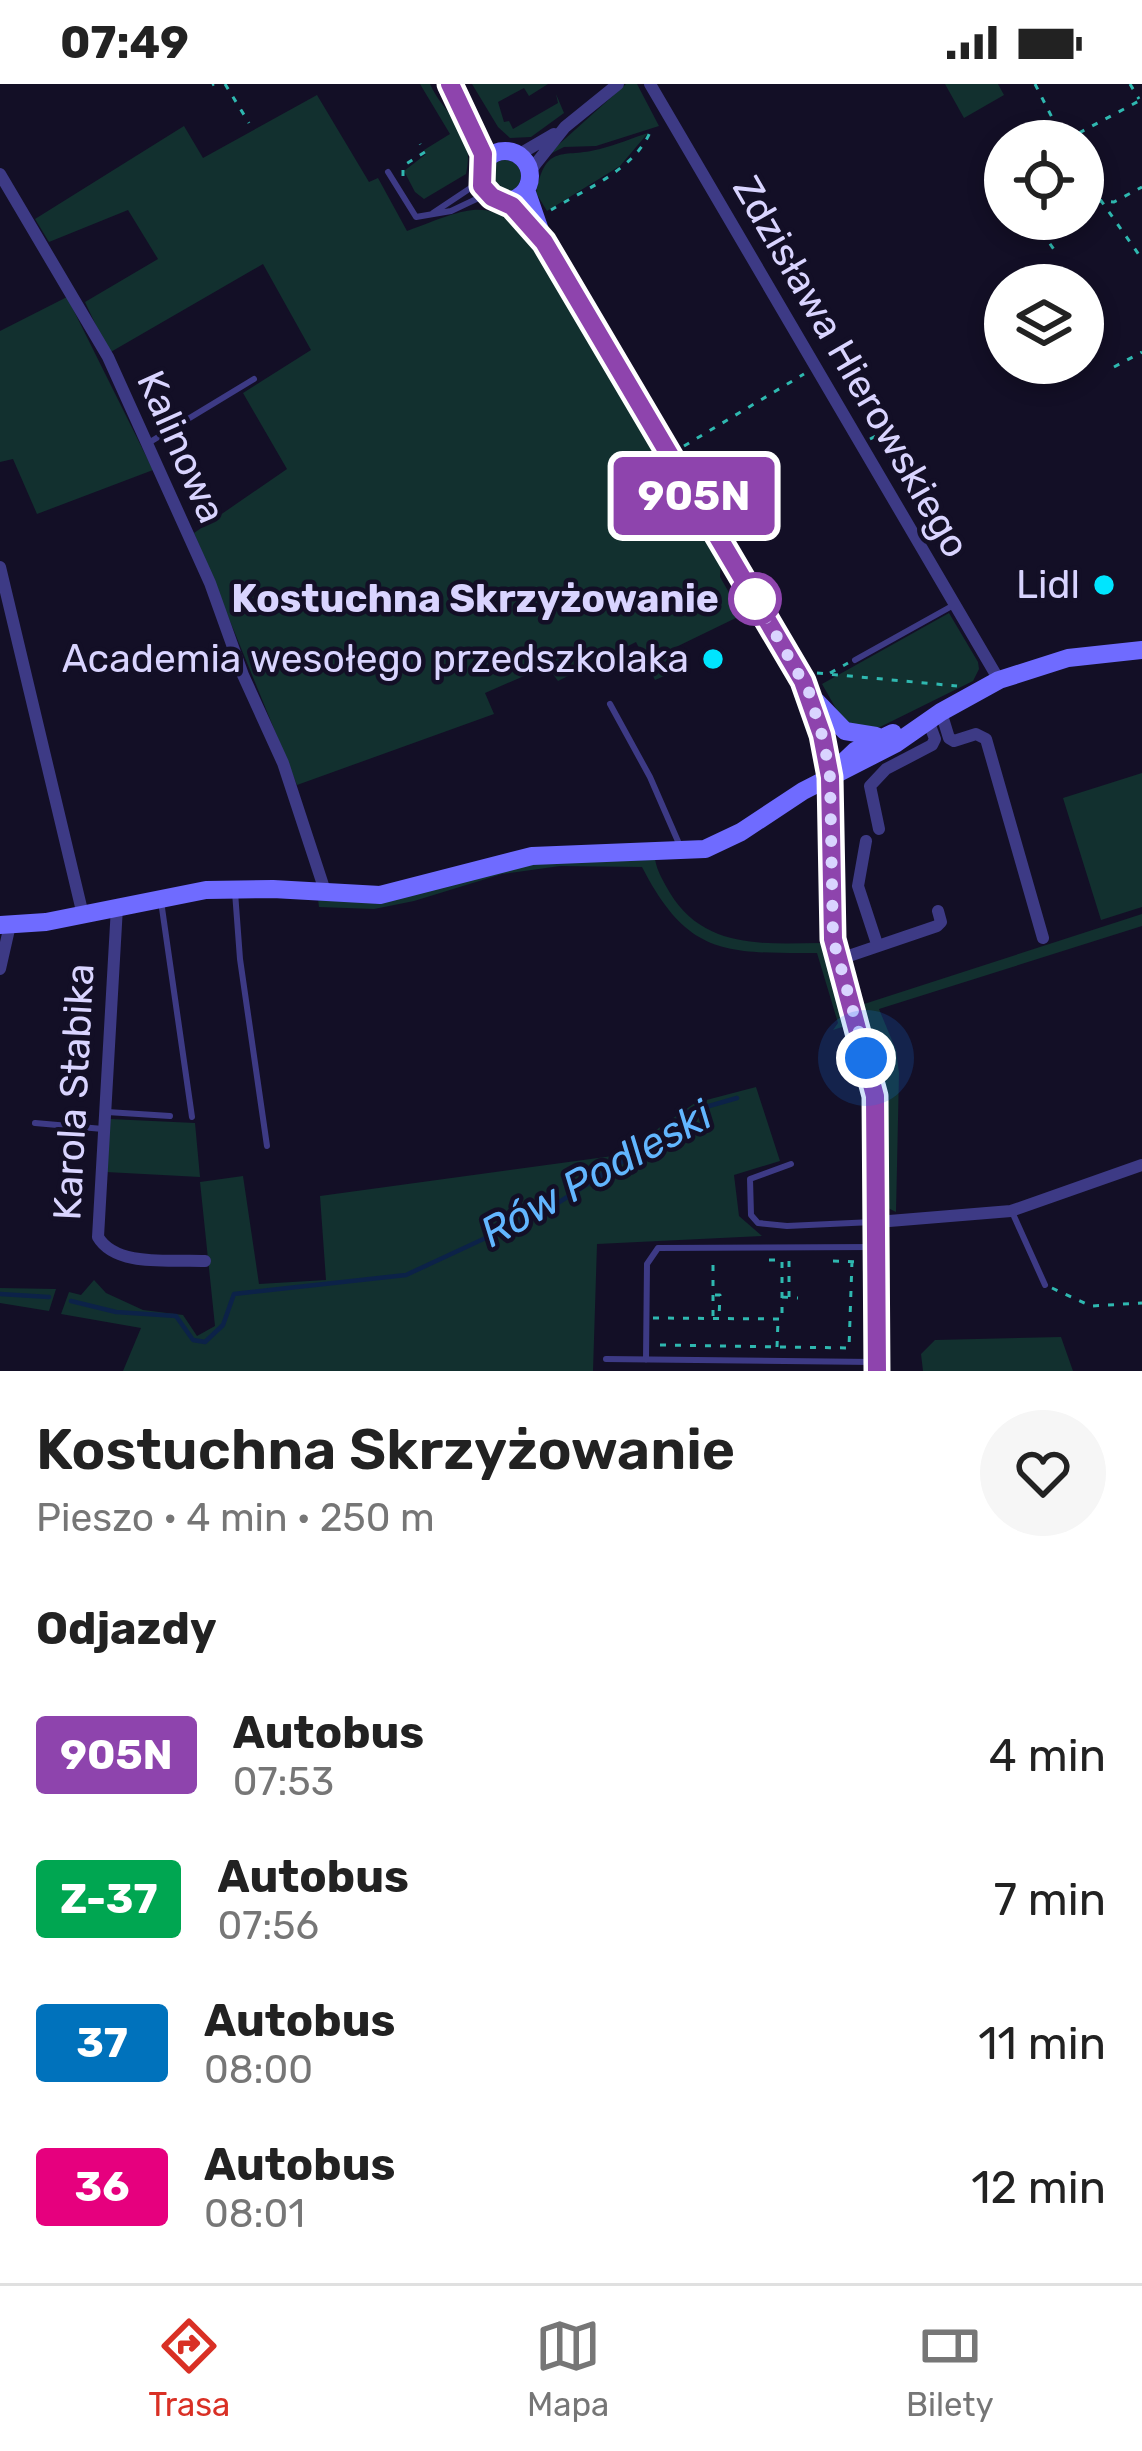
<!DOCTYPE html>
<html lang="pl">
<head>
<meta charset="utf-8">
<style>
  body { margin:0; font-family:Rubik,sans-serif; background:#f6f6f6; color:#222; height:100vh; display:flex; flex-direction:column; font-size:45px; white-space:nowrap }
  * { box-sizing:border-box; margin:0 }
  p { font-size:39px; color:#767676 }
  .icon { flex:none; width:66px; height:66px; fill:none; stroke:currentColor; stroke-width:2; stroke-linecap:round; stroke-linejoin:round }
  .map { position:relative; height:1287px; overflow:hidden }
  .details { display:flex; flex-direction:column; background:#fff; flex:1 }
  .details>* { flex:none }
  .badge { padding:0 24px; border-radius:9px; font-size:42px; line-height:78px }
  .fabs { position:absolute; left:984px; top:36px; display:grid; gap:24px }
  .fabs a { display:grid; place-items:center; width:120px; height:120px; border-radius:50%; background:#fff; box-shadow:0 6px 18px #0003; font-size:60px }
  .you { position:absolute; width:60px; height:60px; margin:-30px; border:9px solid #fff; border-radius:50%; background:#1a73e8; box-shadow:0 0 0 18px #1a73e833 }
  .map>.badge { position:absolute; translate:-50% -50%; box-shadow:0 0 0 6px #fff }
  h2 { padding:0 36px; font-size:45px; line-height:108px }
  .round { display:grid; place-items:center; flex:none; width:126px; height:126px; border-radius:63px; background:#f6f6f6 }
  .overview { display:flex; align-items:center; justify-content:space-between; height:204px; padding:0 36px }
  h1 { font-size:57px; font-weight:600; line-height:90px }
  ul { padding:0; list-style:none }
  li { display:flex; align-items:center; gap:36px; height:144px; padding:0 36px }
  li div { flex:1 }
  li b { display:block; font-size:45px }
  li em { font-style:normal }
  li .badge { min-width:132px; font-weight:700; text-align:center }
  .status { display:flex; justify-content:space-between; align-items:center; height:84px; padding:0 60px; background:#fff; direction:ltr }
  .status svg { height:33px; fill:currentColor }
  .menu { display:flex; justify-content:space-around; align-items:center; height:168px; border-top:3px solid #e0e0e0; background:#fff; font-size:33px; color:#767676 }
  .menu a { display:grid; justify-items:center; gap:6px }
  .menu .active { color:#d93025 }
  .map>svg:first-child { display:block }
  .green { fill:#12302f }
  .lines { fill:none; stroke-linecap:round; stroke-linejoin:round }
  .stream { stroke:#0c2248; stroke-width:4.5 }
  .path { stroke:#2fb8b0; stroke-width:3; stroke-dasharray:6 9; stroke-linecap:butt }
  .lane { stroke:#3d3a85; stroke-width:6 }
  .street { stroke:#3d3a85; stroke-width:12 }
  .secondary { stroke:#6f6bff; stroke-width:18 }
  .line-casing { stroke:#fff; stroke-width:27 }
  .line { stroke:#8e44ad; stroke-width:18 }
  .walk { stroke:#d9d4ff; stroke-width:12; stroke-dasharray:0 21.6 }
  .poi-dot { fill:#00e5ff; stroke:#130f26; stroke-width:4.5 }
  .stop-dot { fill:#fff; stroke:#8e44ad; stroke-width:6 }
  .labels { text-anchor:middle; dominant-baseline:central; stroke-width:9; stroke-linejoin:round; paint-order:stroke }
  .street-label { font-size:39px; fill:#d9d4ff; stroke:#130f26 }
  .poi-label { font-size:39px; fill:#d9d4ff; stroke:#130f26; text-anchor:end }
  .stop-label { font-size:39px; font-weight:bold; fill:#d9d4ff; stroke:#130f26; text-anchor:end }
  .water-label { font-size:42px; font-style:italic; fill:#62b6ff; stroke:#130f26 }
</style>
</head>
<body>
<div class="status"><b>07:49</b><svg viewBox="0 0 49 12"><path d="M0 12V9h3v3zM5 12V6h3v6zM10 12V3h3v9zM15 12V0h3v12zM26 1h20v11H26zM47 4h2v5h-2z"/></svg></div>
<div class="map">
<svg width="1142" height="1287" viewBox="0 0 1142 1287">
  <rect width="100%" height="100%" fill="#130f26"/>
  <path class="green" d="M 420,0 L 430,0 C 446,35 476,43 466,90 L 424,115 L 415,108 L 404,87 L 426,70 L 424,66 L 450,50 Z
    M 472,0 L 548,0 L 529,12 L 524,4 L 498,18 L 504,38 L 509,37 L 513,45 L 558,19 L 556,10 L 564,29 L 531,53 L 510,54 L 498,43 Z
    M 626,0 L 637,0 L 659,42 L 596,62 L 564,63 L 546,72 Z
    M 945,0 L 998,0 L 1004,11 L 964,34 Z
    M 317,11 L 369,98 L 378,94 L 407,147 C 473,123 491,108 542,167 L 721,475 L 720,493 L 742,531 L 674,564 L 683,584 L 655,596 L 636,558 L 558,597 L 547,582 L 485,609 L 494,630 L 297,701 L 194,449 L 287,385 L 243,309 L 311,266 L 263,180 L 109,269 L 85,218 L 158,175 L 128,126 L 49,158 L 35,135 L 184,42 L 203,74 Z
    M 648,49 L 620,82 L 547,127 L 536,109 C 546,58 562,75 600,65 C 616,61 632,54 648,49 Z
    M489 92a16 16 0 1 1 32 0a16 16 0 1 1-32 0Z
    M 67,213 L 153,386 L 37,430 L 13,375 L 0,378 L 0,247 Z
    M 949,529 L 978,578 L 979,585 L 973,597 L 880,643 L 870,645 L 843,637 L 822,600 Z
    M 1142,689 L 1142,823 L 1101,836 L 1063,714 Z
    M 655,775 C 657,788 664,798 670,809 C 704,865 764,860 821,859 L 845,942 L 833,946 L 838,939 L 817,869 C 725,869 688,872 642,783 L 560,782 L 502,790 L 414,817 L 374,825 L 319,823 L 318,815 L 542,778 Z
    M 1142,830 L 1142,842 L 879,925 L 896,966 L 899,989 L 896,1128 L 888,1124 L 886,1006 L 861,921 Z
    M 756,1003 L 780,1077 L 734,1091 L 739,1132 L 762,1152 L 597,1160 L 593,1287 L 123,1287 L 141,1244 L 61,1230 L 69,1208 L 81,1211 L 94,1196 L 106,1209 L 143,1226 L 183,1231 L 197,1252 L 215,1242 L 200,1098 L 243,1092 L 259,1200 L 326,1196 L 320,1112 L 620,1071 L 695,1019 Z
    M 110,1035 L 195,1039 L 200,1093 L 106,1088 Z
    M 0,1204 L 56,1205 L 49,1227 L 0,1219 Z
    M 1061,1253 L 1073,1287 L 923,1287 L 921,1270 L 935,1256 Z"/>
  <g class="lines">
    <path class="stream" d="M 0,1210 L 49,1213
      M 71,1217 L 116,1228 L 176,1232 L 193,1256 L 205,1258 L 223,1241 L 234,1210 L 406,1191 L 550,1124 L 625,1076 L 688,1028 L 737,1014"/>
    <path class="path" d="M 225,0 L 249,39
      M 1035,0 L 1064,57
      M 1130,0 L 1139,15
      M 212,1 L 214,0
      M 1079,49 L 1139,17 L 1142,22
      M 1060,50 L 1079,49 L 1079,57
      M 1083,91 L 1142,175
      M 403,92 L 403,82 L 425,68 L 420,60
      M 489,120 L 513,134
      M 1083,125 L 1098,117 L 1114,118 L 1142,103
      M 551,126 C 585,105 635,86 651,46
      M 1033,135 L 1057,170
      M 1045,149 L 1067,135
      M 1114,283 L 1142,268
      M 870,355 L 878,351 L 908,404
      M 684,362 L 804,290
      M 817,589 L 957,602
      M 830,589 L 848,579
      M 833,1177 L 861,1178
      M 1052,1204 L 1091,1222 L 1142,1219
      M 715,1211 L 720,1211 L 719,1233
      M 782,1213 L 798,1214
      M 789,1213 L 789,1173
      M 713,1232 L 713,1175
      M 653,1234 L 782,1235 L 782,1176 L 764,1176
      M 660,1261 L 849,1264 L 852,1177
      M 777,1263 L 778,1237"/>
    <path class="lane" d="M 388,88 L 416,133 L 451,127 L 487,110
      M 433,129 L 481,97
      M 150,358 L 254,295
      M 855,576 L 952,522
      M 610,620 L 650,693 L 680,762
      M 235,808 L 240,875 L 267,1062
      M 161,817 L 192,1033
      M 107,1028 L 170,1032
      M 35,1039 L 103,1045
      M 791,1080 L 750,1095 L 751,1131 L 758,1139 L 787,1142 L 873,1138
      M 1013,1130 L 1045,1201
      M 606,1275 L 873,1278
      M 646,1276 L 647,1180 L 658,1164 L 873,1163"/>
    <path class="street" d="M 650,0 L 999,596
      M 518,71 L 554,50
      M 530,87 L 565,43 L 618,0
      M 0,90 L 108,273 L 210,499 L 243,591 L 283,679 L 326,810
      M 0,483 L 83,831
      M 941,628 L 949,654 L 954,657 L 976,650 L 986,655 L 1043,854
      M 879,745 L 870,702 L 886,685 L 932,661 L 935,655 L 928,636
      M 866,757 L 858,802 L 877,860
      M 117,823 L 98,1153 C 116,1184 173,1175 205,1177
      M 837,876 L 937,842 L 941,838 L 938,827
      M 0,885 L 10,841
      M 877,1138 L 1011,1127 L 1142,1081"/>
    <path class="secondary" d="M 451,0 L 485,77
      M480 92a25 25 0 1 1 50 0a25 25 0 1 1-50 0Z
      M 526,106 L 544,158 L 803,597 L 822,651 L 830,693 L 833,855 L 875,1012 L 877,1287
      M 816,617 L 845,647 L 876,652
      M 836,685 L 855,667 L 893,649
      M 0,841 L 46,838 L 206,806 L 273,805 L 380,811 L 532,772 L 705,765 L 741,748 L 803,707 L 895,660 L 941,628 L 999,596 L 1068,574 L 1142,566"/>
  </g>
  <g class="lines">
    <g class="line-casing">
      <path id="line" d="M 450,0 L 483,70 L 482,102 L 492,113 L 512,122 L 544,158 L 803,597 L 822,651 L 830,693 L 833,855 L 875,1012 L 877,1287"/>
    </g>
    <use href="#line" class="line"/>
    <path class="walk" d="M 755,515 L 809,608 L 824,658 L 830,693 L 833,855 L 866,974"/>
  </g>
  <g class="poi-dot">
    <circle cx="1104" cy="501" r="12"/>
    <circle cx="713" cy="575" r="12"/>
  </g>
  <circle class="stop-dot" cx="755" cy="515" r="24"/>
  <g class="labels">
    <g class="street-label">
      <text transform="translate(851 283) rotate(60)">Zdzisława Hierowskiego</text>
      <text transform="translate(181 363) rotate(66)">Kalinowa</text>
      <text transform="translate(74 1008) rotate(-87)">Karola Stabika</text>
    </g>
    <g class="poi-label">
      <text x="1080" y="501">Lidl</text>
      <text x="689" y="575">Academia wesołego przedszkolaka</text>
    </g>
    <g class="stop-label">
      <text x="719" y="515">Kostuchna Skrzyżowanie</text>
    </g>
    <g class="water-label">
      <text transform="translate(596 1090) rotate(-29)">Rów Podleski</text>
    </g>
  </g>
</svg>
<div class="fabs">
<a><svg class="icon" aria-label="locate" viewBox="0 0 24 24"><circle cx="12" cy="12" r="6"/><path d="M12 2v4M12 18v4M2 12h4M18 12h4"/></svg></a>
<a><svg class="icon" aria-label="layers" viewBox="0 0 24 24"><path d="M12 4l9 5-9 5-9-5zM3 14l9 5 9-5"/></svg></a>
</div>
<div class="you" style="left:866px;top:974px"></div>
<b class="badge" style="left:694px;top:412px;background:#8e44ad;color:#fff">905N</b>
</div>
<section class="details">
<div class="overview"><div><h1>Kostuchna Skrzyżowanie</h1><p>Pieszo · 4 min · 250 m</p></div><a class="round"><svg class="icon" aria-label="heart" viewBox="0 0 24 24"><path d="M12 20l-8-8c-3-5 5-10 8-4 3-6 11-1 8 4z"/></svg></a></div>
<h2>Odjazdy</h2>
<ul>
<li><span class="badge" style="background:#8e44ad;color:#fff">905N</span><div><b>Autobus</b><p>07:53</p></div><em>4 min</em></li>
<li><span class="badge" style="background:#00a651;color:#fff">Z-37</span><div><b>Autobus</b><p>07:56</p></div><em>7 min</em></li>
<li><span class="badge" style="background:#0072bc;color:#fff">37</span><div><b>Autobus</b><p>08:00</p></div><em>11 min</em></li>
<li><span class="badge" style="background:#e6007e;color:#fff">36</span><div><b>Autobus</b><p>08:01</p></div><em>12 min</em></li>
</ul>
</section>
<nav class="menu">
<a class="active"><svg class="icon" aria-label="directions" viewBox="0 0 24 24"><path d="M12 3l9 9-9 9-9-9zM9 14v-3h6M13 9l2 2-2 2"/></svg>Trasa</a>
<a><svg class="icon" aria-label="map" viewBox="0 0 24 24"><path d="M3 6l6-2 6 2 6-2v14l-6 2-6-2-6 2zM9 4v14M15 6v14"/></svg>Mapa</a>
<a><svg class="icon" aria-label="tickets" viewBox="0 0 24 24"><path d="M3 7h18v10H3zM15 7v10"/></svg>Bilety</a>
</nav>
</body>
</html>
